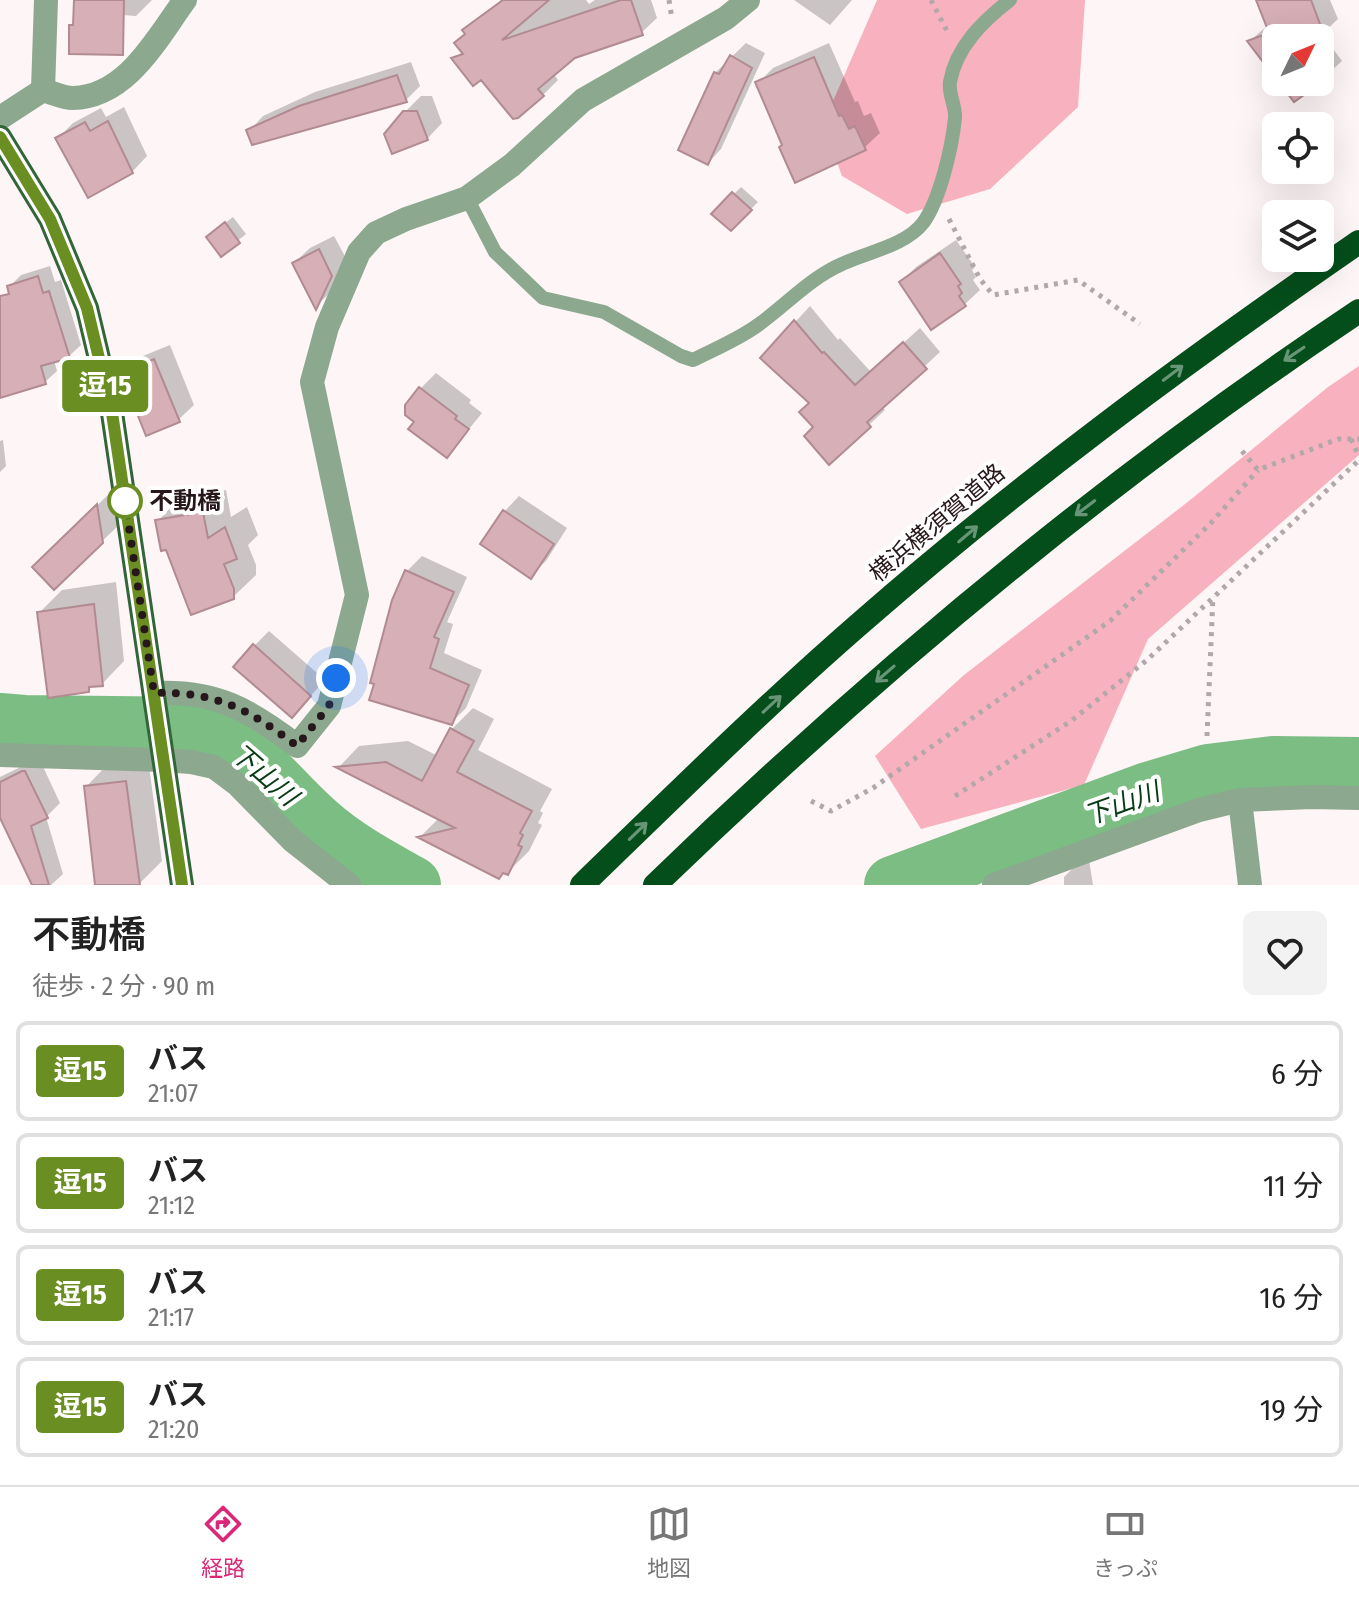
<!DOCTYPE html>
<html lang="ja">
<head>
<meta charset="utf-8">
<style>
  body { margin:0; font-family:"Fira Sans Condensed","Noto Sans JP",sans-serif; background:#f2f2f2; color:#222; height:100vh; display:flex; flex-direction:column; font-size:30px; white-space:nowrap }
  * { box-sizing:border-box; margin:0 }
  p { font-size:26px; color:#767676 }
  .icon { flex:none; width:44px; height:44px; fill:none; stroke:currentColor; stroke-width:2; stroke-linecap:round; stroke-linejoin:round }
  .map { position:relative; height:885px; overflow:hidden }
  .drawer { display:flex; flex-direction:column; background:#fff; flex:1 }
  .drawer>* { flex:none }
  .badge { padding:0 16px; border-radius:6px; font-size:28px; line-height:52px }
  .needle { width:52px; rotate:47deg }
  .fabs { position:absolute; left:1262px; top:24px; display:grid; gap:16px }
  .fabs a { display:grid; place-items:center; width:72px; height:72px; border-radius:12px; background:#fff; box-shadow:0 8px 32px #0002; font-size:40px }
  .you { position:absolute; width:40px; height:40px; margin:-20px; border:6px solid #fff; border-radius:50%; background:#1a73e8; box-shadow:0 0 0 12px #1a73e833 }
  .map>.badge { position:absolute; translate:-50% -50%; box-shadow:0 0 0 4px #fff }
  .round { display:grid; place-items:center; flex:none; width:84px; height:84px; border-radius:12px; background:#f2f2f2 }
  .overview { display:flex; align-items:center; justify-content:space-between; height:136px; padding:0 32px }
  h1 { font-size:38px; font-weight:600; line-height:60px }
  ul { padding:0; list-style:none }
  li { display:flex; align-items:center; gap:24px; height:100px; margin:0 16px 12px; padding:0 16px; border:4px solid #e0e0e0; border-radius:12px }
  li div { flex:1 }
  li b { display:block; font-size:30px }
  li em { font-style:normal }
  li .badge { min-width:88px; font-weight:700; text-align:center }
  .tab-bar { display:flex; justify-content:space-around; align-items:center; height:112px; border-top:2px solid #e0e0e0; background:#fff; font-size:22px; color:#767676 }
  .tab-bar a { display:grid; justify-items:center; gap:4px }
  .tab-bar .current { color:#db2777 }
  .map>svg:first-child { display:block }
  .forest { fill:#f8b1be }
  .shadow { fill:#0003 }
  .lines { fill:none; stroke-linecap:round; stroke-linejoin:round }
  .river { stroke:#7bbd83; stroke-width:58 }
  .building { fill:#d7afb6; stroke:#b28b92; stroke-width:2 }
  .path { stroke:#b2a8aa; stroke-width:5; stroke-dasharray:4 6; stroke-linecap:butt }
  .lane { stroke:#8ca88f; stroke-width:14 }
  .street { stroke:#8ca88f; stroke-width:24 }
  .primary { stroke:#32663a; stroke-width:24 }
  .highway { stroke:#044e1b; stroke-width:24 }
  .oneway { stroke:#689576 }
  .line-casing { stroke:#fff; stroke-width:18 }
  .line { stroke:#6b8e23; stroke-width:12 }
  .walk { stroke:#26171a; stroke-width:8; stroke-dasharray:0 14.4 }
  .stop-dot { fill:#fff; stroke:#6b8e23; stroke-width:4 }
  .labels { text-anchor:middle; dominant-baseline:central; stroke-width:8; stroke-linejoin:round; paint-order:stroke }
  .stop-label { font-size:24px; font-weight:bold; fill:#26171a; stroke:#fff; text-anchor:start }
  .street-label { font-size:24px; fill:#26171a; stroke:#fff }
  .water-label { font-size:26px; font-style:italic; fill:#083a15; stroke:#fff }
</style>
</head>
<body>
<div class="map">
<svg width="1359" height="885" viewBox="0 0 1359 885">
  <rect width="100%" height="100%" fill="#fdf5f6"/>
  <path class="forest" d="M 877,0 L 1085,0 L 1078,107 L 990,189 L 907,214 L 842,176 L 823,124 Z
    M 1359,366 L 1359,455 L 1148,639 L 1084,785 L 921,829 L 875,756 L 964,675 L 1189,501 L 1328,387 Z"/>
  <path class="shadow" d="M 104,0 L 152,0 L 136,16 L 110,14 Z
    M 501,0 L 586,0 L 589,4 L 595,0 L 651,0 L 657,18 L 641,33 L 574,56 L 553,73 L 558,80 L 543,95 L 481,78 L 455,59 L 463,51 L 467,33 L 465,30 Z
    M 794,0 L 852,0 L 830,25 Z
    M 1266,0 L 1330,0 L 1338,19 L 1322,34 L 1342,61 L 1320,81 L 1320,38 L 1276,38 L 1276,75 L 1250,41 L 1268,25 Z
    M 746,43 L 765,53 L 721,149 L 708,163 L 715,73 Z
    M 829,43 L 855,102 L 858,101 L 864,116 L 871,113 L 880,133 L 864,148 L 784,144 L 758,83 L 773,68 Z
    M 411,62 L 420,86 L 406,100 L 249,131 L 263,116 L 315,92 Z
    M 421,96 L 432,96 L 442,123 L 427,139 L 405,112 Z
    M 124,107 L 147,156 L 132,172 L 58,138 L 73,123 L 101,108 L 106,117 Z
    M 741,187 L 758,202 L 731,229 L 714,214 Z
    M 233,217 L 246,234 L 221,254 L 216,230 Z
    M 334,236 L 347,260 L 331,292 L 316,306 L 294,263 L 310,248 Z
    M 956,240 L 975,267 L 972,270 L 976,277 L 973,280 L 980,290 L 964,305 L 901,282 L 916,267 Z
    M 50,266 L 55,282 L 61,280 L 81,345 L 69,356 L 54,360 L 57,371 L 45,382 L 0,317 L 15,307 L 9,287 L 21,275 Z
    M 810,306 L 838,340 L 840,338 L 871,372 L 920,328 L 940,352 L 882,406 L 885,410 L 829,462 L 816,427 L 812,402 L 762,358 Z
    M 170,345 L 194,405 L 178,420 L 132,393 L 135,390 L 127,371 L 143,356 Z
    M 436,373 L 471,400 L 469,403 L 482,413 L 447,456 L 417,421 L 420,389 Z
    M 3,440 L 6,466 L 0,472 L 0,441 Z
    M 226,490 L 231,517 L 247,507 L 258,535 L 248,545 L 256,565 L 256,575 L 233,597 L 158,521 L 180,498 Z
    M 112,491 L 118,526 L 54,587 L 34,567 Z
    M 519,496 L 567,528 L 546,561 L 530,576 L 504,512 Z
    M 422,556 L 467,577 L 447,622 L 453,624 L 444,653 L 482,670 L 466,708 L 451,723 L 376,683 L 407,571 Z
    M 116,582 L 124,661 L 102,684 L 94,685 L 88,690 L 39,613 L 62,590 Z
    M 269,631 L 325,680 L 307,700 L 254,646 Z
    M 473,708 L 494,719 L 478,750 L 552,789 L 540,811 L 543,813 L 538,823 L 542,825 L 529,851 L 507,873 L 421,836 L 439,818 L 339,767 L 359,746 L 408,741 L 438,756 L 452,729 Z
    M 39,758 L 60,803 L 46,817 L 63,874 L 51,885 L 34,885 L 0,814 L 0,777 Z
    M 148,759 L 162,861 L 139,884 L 97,885 L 86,787 L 108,764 Z
    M 1089,860 L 1093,885 L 1064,885 L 1064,877 L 1076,865 Z"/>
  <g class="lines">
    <path class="river" d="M 0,722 L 24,724 L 200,726 C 252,748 277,788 318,824 C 346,849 380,867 412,885
      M 893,885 L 1148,791 L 1208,773 L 1273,765 L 1359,766"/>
  </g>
  <path class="building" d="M 74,0 L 124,0 L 123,55 L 69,54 L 69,25 L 73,25 Z
    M 503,0 L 549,0 L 502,40 L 621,0 L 631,0 L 643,35 L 575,58 L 538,89 L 544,96 L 518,118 L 513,119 L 481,80 L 473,86 L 451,58 L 463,54 L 454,43 L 465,34 L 462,30 Z
    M 1256,0 L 1311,0 L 1324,35 L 1317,38 L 1276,38 L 1276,79 L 1247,41 L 1269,33 Z
    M 730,55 L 752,68 L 708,165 L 678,150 L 714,72 L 719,74 Z
    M 814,57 L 839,116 L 842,115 L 849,129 L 855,126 L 866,150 L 795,183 L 779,147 L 782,145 L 755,82 Z
    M 1320,65 L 1329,77 L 1294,102 L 1279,82 L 1320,82 Z
    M 397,75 L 407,102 L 252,145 L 246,130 L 299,106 Z
    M 403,111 L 417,111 L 428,140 L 392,154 L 384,134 Z
    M 108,121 L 133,173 L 88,198 L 55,138 L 85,122 L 90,131 Z
    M 732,192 L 752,210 L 731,231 L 711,214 Z
    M 225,222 L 240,243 L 221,257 L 206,237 Z
    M 319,249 L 332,276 L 316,310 L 292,263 Z
    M 940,253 L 961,284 L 958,286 L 962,293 L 959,296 L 966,306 L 931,330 L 899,282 Z
    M 38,276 L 43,293 L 49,291 L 70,358 L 41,366 L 46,384 L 0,398 L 0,296 L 9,294 L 7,286 Z
    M 794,320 L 822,353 L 824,352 L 855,385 L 903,342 L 927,369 L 867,422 L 871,427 L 829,465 L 804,436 L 813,427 L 799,412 L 809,403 L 760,358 Z
    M 154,359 L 180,422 L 146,436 L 129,393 L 134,391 L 125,371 Z
    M 419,387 L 457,416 L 455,419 L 469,429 L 447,458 L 408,429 L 414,422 L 405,415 L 405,405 Z
    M 97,504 L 103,543 L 54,590 L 32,567 Z
    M 503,510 L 554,544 L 531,579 L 480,544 Z
    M 203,512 L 208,538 L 225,527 L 237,559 L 224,564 L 234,589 L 234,599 L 191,615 L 166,550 L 161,551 L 155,520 Z
    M 405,570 L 454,592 L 434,637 L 439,639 L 430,668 L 469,685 L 452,725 L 369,700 L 374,684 L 370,683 L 392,600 Z
    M 94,604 L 103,686 L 89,687 L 89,692 L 48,698 L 37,612 Z
    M 253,644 L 311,696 L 292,718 L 233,667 Z
    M 450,728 L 474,741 L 457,772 L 532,811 L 520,833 L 523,835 L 518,845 L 522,847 L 508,875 L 503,873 L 499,879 L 417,837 L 455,828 L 335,767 L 386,762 L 422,781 Z
    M 22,771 L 25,771 L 48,818 L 31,826 L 49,885 L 32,885 L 0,818 L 0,782 Z
    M 126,781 L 140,885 L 95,885 L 84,786 Z"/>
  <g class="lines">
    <path class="path" d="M 669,0 L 672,19
      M 931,0 L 947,31
      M 949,219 L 980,279 L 993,295 L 1078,280 L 1140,324
      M 1351,439 L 1359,457
      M 1242,451 L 1258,470 L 1338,439 L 1359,439
      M 1207,736 L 1213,596
      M 955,796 L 1071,721 L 1147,660 L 1359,460
      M 811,801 L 831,811 L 873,788 L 1110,621 L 1210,524 L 1258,470"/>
    <path class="lane" d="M 467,198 L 495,252 L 543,298 L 604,312 L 681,356 L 693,360 C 715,349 739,339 758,325 C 786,305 810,278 842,264 C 867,252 905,246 923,223 C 940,200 952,147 955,118 C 956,106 948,94 950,82 C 956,47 983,21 1010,0"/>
    <path class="street" d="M 43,90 C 53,93 64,98 73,98 C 127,97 157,38 185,0
      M 0,118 L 43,90 L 46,0
      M 154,693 C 216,690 250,710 297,746 L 329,706 L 357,595 L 312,382 L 327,327 L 359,252 L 376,233 L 406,219 L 467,198 L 512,165 L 583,100 L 726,18 L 748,0
      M 0,755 L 163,760 L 191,762 L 214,767 L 238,785 L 293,841 L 349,885
      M 1240,800 L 1250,885
      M 994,885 L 1199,810 L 1240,800 L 1312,797 L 1359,798"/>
    <path class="primary" d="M 0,137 L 50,219 L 87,308 L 112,413 L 182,885"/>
    <path class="highway" d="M 582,885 C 675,795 767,704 864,620 C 1021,483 1188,360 1359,242
      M 655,885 C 873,674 1107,479 1359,311"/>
  </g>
  <defs><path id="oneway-shaft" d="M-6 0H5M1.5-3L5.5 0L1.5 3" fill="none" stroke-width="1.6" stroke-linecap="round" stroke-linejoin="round" transform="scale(2)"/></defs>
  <g class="oneway">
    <use href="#oneway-shaft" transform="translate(1294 354) rotate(146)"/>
    <use href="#oneway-shaft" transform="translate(1173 373) rotate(-37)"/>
    <use href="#oneway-shaft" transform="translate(1085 508) rotate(143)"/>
    <use href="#oneway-shaft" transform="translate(968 534) rotate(-40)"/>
    <use href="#oneway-shaft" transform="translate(885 674) rotate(139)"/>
    <use href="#oneway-shaft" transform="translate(772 704) rotate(-43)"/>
    <use href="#oneway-shaft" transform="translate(638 831) rotate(-44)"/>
  </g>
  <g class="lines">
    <g class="line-casing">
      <path id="line" d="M 0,137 L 50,219 L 87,308 L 112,413 L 182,885"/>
    </g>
    <use href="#line" class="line"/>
    <path class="walk" d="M 125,501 L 154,693 C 216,691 250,710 297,746 L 329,706 L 336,678"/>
  </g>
  <circle class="stop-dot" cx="125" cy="501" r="16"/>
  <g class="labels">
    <g class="stop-label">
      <text x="149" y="501">不動橋</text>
    </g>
    <g class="street-label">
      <text transform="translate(937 523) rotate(-40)">横浜横須賀道路</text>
    </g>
    <g class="water-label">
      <text transform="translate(264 775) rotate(41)">下山川</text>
      <text transform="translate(1122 804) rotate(-20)">下山川</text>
    </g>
  </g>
</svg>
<div class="fabs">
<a><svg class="needle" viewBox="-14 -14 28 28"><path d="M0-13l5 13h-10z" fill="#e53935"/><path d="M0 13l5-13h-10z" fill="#767676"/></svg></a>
<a><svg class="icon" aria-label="locate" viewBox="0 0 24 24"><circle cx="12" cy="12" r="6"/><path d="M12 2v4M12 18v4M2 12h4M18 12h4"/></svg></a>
<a><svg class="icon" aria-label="layers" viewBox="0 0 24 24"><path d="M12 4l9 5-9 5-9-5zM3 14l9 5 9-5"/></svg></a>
</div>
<div class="you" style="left:336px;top:678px"></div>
<b class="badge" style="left:105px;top:386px;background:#6b8e23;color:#fff">逗15</b>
</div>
<section class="drawer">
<div class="overview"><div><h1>不動橋</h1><p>徒歩 · 2 分 · 90 m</p></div><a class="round"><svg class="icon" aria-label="heart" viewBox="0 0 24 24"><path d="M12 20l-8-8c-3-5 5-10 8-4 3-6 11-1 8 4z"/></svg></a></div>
<ul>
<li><span class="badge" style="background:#6b8e23;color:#fff">逗15</span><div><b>バス</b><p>21:07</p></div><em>6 分</em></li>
<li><span class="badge" style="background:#6b8e23;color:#fff">逗15</span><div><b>バス</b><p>21:12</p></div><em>11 分</em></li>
<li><span class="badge" style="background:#6b8e23;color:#fff">逗15</span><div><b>バス</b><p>21:17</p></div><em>16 分</em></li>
<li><span class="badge" style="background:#6b8e23;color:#fff">逗15</span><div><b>バス</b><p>21:20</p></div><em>19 分</em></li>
</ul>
</section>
<nav class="tab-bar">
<a class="current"><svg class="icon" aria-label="directions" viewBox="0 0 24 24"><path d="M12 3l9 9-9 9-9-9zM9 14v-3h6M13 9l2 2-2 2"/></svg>経路</a>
<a><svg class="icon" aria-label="map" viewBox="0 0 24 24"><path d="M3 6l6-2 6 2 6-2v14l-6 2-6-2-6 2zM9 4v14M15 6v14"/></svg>地図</a>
<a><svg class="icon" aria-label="tickets" viewBox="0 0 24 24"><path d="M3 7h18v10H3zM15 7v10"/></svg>きっぷ</a>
</nav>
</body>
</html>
